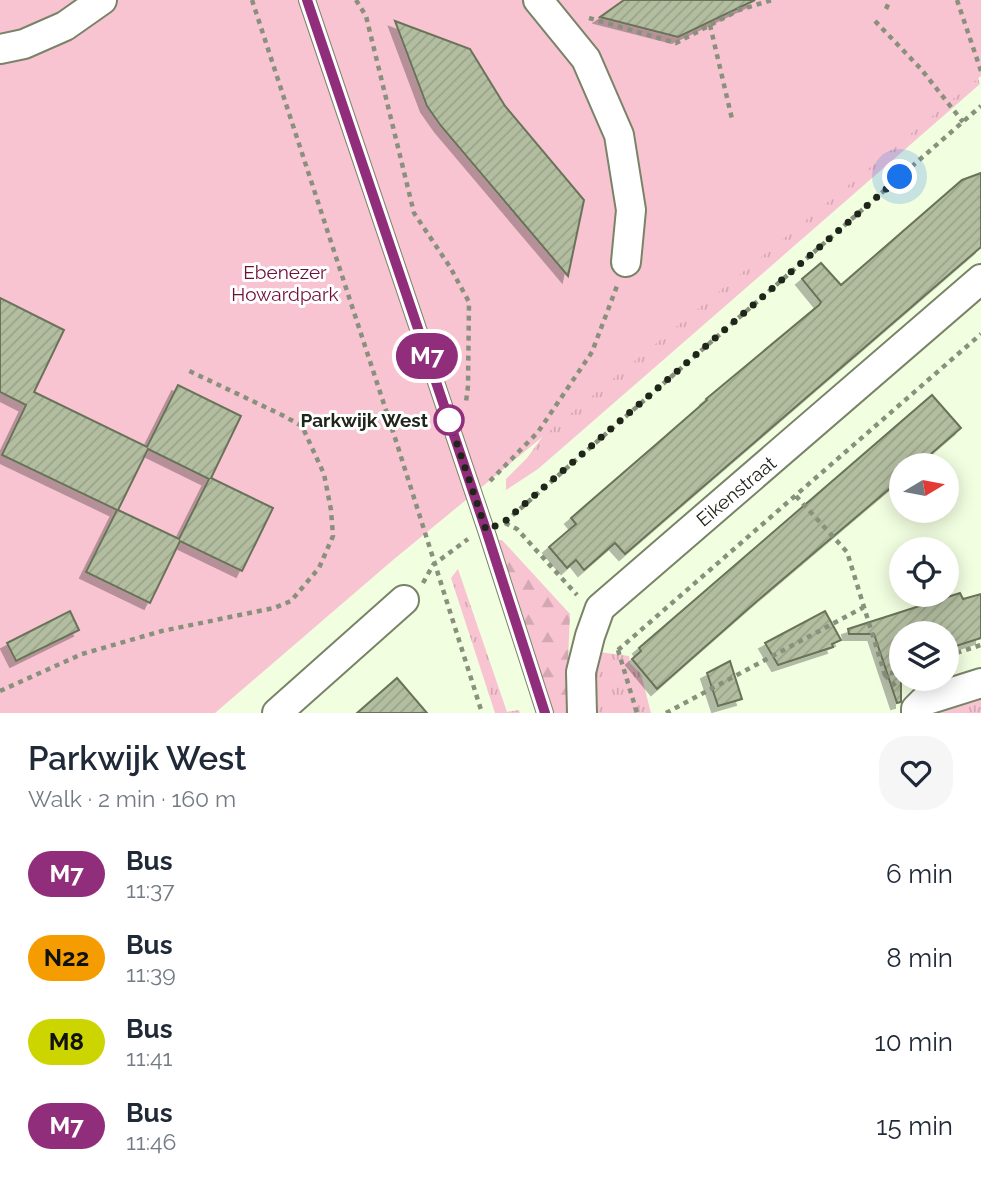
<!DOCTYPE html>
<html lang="en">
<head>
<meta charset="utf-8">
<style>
  body { margin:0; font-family:Raleway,sans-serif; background:#f6f6f7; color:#1f2937; height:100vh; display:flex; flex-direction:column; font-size:26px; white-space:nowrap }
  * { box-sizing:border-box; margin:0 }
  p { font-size:23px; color:#747a83 }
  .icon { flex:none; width:38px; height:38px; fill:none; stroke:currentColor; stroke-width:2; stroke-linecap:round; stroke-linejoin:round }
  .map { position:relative; height:713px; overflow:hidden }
  .side { display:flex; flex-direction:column; background:#fff; flex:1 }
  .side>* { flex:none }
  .badge { padding:0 14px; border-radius:23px; font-size:24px; line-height:46px }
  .needle { width:46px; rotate:80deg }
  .tools { position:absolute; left:889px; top:453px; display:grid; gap:14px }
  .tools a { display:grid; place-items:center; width:70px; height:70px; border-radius:50%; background:#fff; box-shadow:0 4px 18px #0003; font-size:35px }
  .you { position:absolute; width:35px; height:35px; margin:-18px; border:5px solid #fff; border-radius:50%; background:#1a73e8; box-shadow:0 0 0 10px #1a73e833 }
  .map>.badge { position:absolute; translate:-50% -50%; box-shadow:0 0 0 4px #fff }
  .round { display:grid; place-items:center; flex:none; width:74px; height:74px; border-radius:28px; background:#f6f6f7 }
  .headline { display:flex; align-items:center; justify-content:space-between; height:119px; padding:0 28px }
  h1 { font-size:33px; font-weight:600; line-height:52px }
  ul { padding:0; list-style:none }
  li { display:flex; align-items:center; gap:21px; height:84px; padding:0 28px }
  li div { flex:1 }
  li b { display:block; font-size:26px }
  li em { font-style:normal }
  li .badge { min-width:77px; font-weight:700; text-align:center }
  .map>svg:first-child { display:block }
  .grass { fill:url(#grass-tufts) }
  .forest { fill:url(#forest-firs) }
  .green { fill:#f8c4d1 }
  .building { fill:url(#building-hatch); stroke:#697359; stroke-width:2; fill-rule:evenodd; filter:url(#shadow) }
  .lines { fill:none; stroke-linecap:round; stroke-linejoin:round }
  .lane-casing { stroke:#798368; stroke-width:18 }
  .street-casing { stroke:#798368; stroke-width:32 }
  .path { stroke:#89917d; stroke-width:4.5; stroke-dasharray:5 5; stroke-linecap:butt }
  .lane { stroke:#fff; stroke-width:14 }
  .street { stroke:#fff; stroke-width:28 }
  .line-casing { stroke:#fff; stroke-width:16 }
  .line { stroke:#912e7b; stroke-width:10 }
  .walk { stroke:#20251a; stroke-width:7; stroke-dasharray:0 12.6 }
  .stop-dot { fill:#fff; stroke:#912e7b; stroke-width:3.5 }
  .labels { text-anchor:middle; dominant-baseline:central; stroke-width:6; stroke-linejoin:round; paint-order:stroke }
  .park-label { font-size:19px; fill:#6f0e37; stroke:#fff }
  .stop-label { font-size:19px; font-weight:bold; fill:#20251a; stroke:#fff; text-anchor:end }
  .street-label { font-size:19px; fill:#20251a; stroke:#fff }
</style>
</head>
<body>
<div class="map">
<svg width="981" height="713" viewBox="0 0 981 713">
  <defs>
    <pattern id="grass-tufts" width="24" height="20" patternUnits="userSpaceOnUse" patternTransform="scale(1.75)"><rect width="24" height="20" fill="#f8c4d1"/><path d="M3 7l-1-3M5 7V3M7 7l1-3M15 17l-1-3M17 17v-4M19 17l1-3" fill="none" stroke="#d4a8b3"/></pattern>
    <pattern id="forest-firs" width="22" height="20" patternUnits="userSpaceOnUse" patternTransform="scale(1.75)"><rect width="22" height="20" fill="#f8c4d1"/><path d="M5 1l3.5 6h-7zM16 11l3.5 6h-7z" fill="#d4a8b3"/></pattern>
    <pattern id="building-hatch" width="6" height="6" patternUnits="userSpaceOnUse" patternTransform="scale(1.75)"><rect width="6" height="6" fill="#b3bea1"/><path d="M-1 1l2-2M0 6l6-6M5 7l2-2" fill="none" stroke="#9aa38a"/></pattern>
    <filter id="shadow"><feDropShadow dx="-6" dy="6" stdDeviation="0" flood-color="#0004"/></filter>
  </defs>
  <rect width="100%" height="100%" fill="#f2fee0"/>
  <path class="grass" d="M 952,0 L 980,84 L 538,469 L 506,490 L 506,479 L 527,458 L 607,348 Z
    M 458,569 L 507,712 L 519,710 L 520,713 L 495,713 L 451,578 Z
    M 599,652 L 629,656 L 630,663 L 641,674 L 651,713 L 598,713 L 596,670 Z
    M 981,694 L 981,713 L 936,713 L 935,708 Z"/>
  <path class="forest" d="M 495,540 L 502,540 L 570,614 L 568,662 L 571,713 L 553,713 Z"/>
  <path class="green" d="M 0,0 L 981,0 L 981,76 L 393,560 L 215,713 L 0,713 Z"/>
  <path class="building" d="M 624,0 L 755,0 L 678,37 L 600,17 Z
    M 395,21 L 470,49 L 505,106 L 584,200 L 568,276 L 441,126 L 427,106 Z
    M 981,173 L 981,247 L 625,554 L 615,543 L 584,570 L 576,560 L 567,568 L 549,547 L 576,524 L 571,518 L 660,441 L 707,400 L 706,399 L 819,305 L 821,302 L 802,279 L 821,263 L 841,285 L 962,180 Z
    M 0,298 L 64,330 L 34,392 L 147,447 L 178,385 L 241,416 L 211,478 L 273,508 L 242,571 L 180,541 L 150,603 L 86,572 L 117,510 L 2,455 L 26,405 L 0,392 ZM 148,449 L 209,479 L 179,539 L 118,510 Z
    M 932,395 L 961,428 L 917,466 L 901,466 L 901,479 L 756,602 L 657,689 L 632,659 L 641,651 L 639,648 Z
    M 960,593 L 963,599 L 981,594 L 981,638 L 947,649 L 947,634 L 901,634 L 901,702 L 897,703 L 874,634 L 849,634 L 848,629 Z
    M 70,611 L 79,630 L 16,661 L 7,643 Z
    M 825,611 L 841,640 L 832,644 L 833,647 L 778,665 L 765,643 Z
    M 730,661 L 742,699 L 718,706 L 707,673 Z
    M 397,678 L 427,713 L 357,713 Z"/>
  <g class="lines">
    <g class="lane-casing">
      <path id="lane" d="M 307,0 L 486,530 L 545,713"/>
    </g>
    <g class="street-casing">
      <path id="street" d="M 538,0 L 586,59 L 619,135 L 631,210 L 626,262
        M 0,49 L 24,44 L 65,26 L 102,0
        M 277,713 L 404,600
        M 582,713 L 581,672 L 590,636 L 600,608 L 981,279
        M 916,713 L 916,709 L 924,701 L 981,683"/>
    </g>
    <path class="path" d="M 252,0 L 397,444 L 482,713
      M 356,0 L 366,16 L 414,213 L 450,267 L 469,302 L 468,386 L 466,402
      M 957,0 L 981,71
      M 886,9 L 890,0
      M 589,18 L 676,43 L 739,10 L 772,0
      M 875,21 L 921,69 L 963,122
      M 710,25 L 732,119
      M 490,481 L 538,432 L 592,352 L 617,286
      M 796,496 L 847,552 L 885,675 L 901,670
      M 505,522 L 981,106
      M 505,523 L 517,529 L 577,595
      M 423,583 L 433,565 L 468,539
      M 618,650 L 981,334
      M 618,650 L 637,713
      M 947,656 L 981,645
      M 885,675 L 899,690
      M 0,691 L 82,654 L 162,631 L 274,608 L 291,601 L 319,568 L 333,536 L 331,510 L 324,474 L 302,426 L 282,415 L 185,369
      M 666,713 L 864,607"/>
    <use href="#lane" class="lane"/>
    <use href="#street" class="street"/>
  </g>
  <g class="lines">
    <g class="line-casing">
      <path id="line" d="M 307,0 L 486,530 L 545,713"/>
    </g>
    <use href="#line" class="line"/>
    <path class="walk" d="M 449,420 L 486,530 L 504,522 L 900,177"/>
  </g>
  <circle class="stop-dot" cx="449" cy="420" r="14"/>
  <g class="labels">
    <g class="park-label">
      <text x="285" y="272">Ebenezer<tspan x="285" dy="22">Howardpark</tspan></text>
    </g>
    <g class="stop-label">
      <text x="428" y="420">Parkwijk West</text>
    </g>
    <g class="street-label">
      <text transform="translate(736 491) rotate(-40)">Eikenstraat</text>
    </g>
  </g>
</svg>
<div class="tools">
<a><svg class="needle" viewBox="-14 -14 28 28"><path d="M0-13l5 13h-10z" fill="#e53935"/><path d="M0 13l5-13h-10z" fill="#747a83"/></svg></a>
<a><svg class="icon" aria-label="locate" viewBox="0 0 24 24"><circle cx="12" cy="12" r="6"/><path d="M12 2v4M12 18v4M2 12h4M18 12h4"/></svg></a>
<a><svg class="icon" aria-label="layers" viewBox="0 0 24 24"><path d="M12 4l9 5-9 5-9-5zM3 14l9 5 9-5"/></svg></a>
</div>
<div class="you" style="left:900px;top:177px"></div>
<b class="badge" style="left:427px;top:356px;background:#912e7b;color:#fff">M7</b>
</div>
<section class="side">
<div class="headline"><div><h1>Parkwijk West</h1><p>Walk · 2 min · 160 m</p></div><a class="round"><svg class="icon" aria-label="heart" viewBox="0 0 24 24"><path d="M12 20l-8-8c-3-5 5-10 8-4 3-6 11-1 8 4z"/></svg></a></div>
<ul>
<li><span class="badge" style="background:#912e7b;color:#fff">M7</span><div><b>Bus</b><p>11:37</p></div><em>6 min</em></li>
<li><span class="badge" style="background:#f59c00;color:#111">N22</span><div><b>Bus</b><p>11:39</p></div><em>8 min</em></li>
<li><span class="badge" style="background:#cdd500;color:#111">M8</span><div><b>Bus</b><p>11:41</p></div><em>10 min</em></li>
<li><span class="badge" style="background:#912e7b;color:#fff">M7</span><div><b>Bus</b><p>11:46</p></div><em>15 min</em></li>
</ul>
</section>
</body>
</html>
